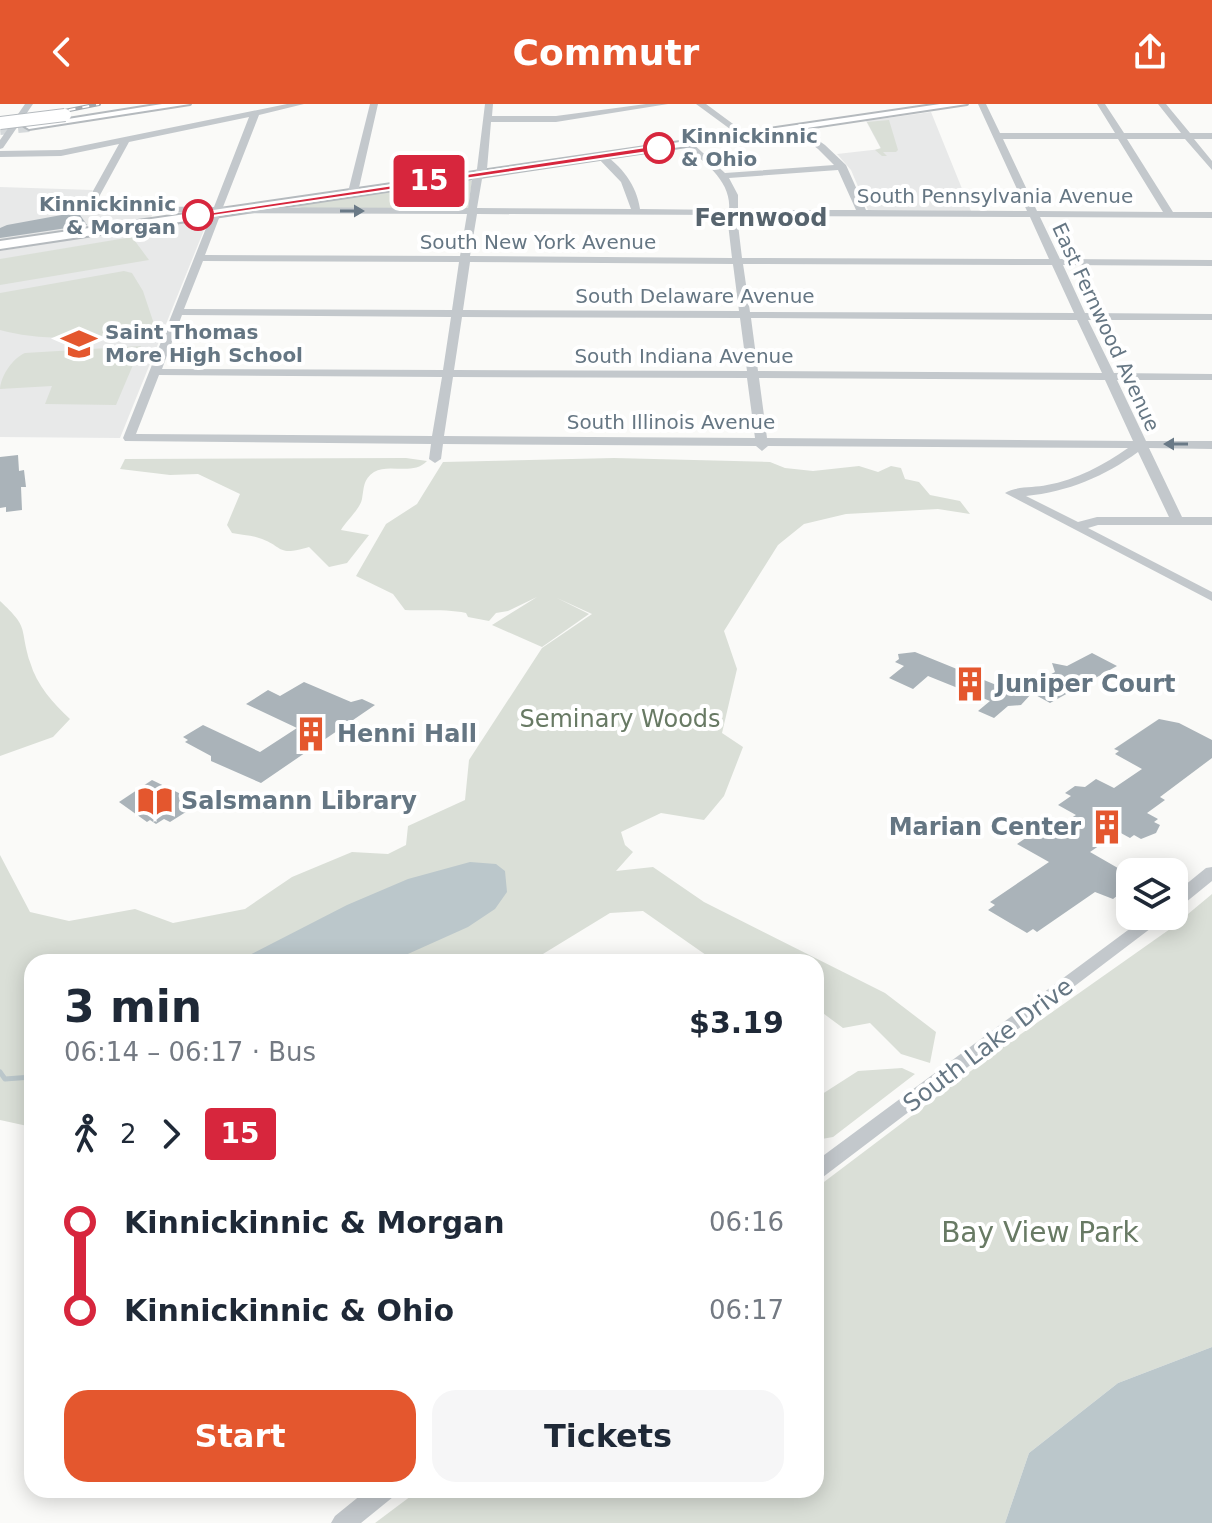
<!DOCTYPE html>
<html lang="en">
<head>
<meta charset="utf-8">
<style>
  body { margin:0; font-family:"DejaVu Sans",sans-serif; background:#f6f6f7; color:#1f2937; height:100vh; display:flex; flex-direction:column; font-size:30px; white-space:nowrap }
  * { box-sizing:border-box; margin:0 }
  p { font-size:26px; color:#747a83 }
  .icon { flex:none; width:44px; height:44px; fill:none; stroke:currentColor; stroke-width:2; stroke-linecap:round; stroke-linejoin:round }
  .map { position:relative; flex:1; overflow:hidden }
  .side { position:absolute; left:24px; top:850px; width:800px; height:544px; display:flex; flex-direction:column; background:#fff; border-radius:24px; box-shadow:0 4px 20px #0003 }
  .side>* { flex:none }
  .badge { padding:0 16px; border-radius:6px; font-size:28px; line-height:52px }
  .controls { position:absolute; left:1116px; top:754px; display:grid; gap:16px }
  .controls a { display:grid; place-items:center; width:72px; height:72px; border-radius:16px; background:#fff; box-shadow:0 4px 20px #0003; font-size:40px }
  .map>.badge { position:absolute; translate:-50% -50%; box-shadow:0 0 0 4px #fff }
  .legs { display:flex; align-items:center; gap:12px; height:88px; padding:0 40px; font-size:26px }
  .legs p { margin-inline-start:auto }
  .summary { display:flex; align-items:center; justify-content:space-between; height:136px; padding:0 40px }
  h1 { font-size:44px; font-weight:800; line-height:60px }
  .button { display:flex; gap:16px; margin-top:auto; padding:16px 40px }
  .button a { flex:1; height:92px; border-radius:24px; background:#e4572e; color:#fff; font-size:32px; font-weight:800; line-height:92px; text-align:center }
  .button a+a { background:#f6f6f7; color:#1f2937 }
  ul { padding:0 40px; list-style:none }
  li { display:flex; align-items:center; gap:28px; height:88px; font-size:30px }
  li i { display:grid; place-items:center; width:12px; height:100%; margin:0 10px; background:currentColor }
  li i::after { content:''; width:20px; height:20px; margin:-10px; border:6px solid; border-radius:50%; background:#fff }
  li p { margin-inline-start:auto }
  li:first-child i { background:linear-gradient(#0000 50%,currentColor 0) }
  li:last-child i { background:linear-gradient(currentColor 50%,#0000 0) }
  header { display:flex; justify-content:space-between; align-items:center; height:104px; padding:0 40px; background:#e4572e; color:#fff; font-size:36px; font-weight:800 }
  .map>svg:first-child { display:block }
  .built { fill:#e8e9e9 }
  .green { fill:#dadfd7 }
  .water { fill:#bbc7cb }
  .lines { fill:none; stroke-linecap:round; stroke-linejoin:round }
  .stream { stroke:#bbc7cb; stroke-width:5 }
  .building { fill:#aab3b9 }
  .major-tunnel { stroke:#d5d9db; stroke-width:12; stroke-dasharray:12 6; stroke-linecap:butt }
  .major-casing { stroke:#b5babe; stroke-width:4 }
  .minor { fill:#c3c8cc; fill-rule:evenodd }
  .major { fill:#fff; fill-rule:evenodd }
  .rail-casing { stroke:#a2aab0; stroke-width:4 }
  .rail { stroke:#fff; stroke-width:2; stroke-dasharray:7; stroke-linecap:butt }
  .major-bridge-casing { stroke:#b5babe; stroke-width:14; stroke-linecap:butt }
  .major-bridge { stroke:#fff; stroke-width:12 }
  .oneway { fill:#6a7a87 }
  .line-1 { fill:#d7263d; stroke:#fff; stroke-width:2 }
  .stop-1-dot { fill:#fff; stroke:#d7263d; stroke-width:4 }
  .labels { text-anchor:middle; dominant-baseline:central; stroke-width:8; stroke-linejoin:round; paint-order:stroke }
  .far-stop-label { font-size:20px; font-weight:bold; fill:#657683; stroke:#fff; text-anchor:start }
  .far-street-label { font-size:20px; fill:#657683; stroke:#fff }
  .far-poi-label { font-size:20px; font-weight:bold; fill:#657683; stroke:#fff; text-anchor:start }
  .far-quarter-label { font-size:24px; font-weight:bold; fill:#57646e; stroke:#fff }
  .poi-label { font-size:24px; font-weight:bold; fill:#657683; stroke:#fff; text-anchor:start }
  .park-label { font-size:24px; fill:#687a64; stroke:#fff }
  .street-label { font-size:24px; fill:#657683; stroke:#fff }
  .near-park-label { font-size:28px; fill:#687a64; stroke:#fff }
</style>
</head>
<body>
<header><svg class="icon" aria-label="back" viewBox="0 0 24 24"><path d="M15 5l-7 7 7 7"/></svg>Commutr<svg class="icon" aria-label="share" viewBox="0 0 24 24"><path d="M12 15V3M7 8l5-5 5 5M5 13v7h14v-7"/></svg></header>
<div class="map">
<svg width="1212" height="1419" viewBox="0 0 1212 1419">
  <rect width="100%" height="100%" fill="#fafaf8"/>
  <path class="built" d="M 931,8 L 971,107 L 868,106 L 851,66 L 837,50 L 881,45 L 866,17 Z
    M 0,83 L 93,86 L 80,106 L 154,106 L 151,114 L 0,138 Z
    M 202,114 L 208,116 L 120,334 L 0,333 L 0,147 Z"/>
  <path class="green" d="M 889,16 L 898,46 L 896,48 L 883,48 L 887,52 L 882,52 L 875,46 L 881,44 L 867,18 Z
    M 465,75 L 472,77 L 468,104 L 465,105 L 302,104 L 292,101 Z
    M 132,133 L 149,156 L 0,181 L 0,155 Z
    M 124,167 L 132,169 L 143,187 L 154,220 C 114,236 41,238 0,226 L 0,189 Z
    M 141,242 L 116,301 L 45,300 L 52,282 L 0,285 C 1,271 13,254 25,249 Z
    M 406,354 L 427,357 C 413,372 389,359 374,368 C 363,375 364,384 362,395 C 360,405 346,417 341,426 L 369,431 L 347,459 L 329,463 L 309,443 C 276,453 284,442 259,434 C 251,431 241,431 232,429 L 227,421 L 240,390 L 198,370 L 170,371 L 120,365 L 125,355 Z
    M 614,354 L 770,358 L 785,364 L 813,367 L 859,362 L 878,368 L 891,362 L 901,364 L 905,375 L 919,378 L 930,391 L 960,397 L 970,410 L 938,405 L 846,410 L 804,420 L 778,441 L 724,527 L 737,565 L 722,629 L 743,643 L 724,692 L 704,716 L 661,709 L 621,728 L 625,741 L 633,748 L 616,767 L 653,763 L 704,798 L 885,889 L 936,928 L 930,959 L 901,950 L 870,919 L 843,924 L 816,904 L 816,858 L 716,858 L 643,807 L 610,809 L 538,853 L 548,858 L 32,858 L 32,1023 L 0,1016 L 0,751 L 30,808 L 69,817 L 135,805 L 173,819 L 245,805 L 292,773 L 352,748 L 388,750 L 406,741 L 408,722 L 465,696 L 469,656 L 542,544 L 592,510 L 557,494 L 589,510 L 542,543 L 492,521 L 537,493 L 508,507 L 496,509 L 489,517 L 468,513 L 466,509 C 448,505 424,507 405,506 L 393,490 L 356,472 L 386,420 L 417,400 L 443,358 Z
    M 0,497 C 30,525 19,522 30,558 C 37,582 53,599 70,615 L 53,633 L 0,652 Z
    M 1212,790 L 1212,1243 L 1118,1279 L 1029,1349 L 1005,1419 L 375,1419 L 419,1386 L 816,1386 L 816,1084 L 1004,942 L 1170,825 Z
    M 902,964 L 915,970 L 833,1033 L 816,1036 L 816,994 L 858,967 Z"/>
  <path class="water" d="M 470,758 L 496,760 L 505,767 L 507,788 L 495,805 L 468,823 L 390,858 L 236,858 L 347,801 L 408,775 Z
    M 1212,1243 L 1212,1419 L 1005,1419 L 1029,1349 L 1118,1279 Z"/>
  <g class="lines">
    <path class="stream" d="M 0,968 L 5,975 L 32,973"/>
  </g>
  <path class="building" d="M 78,108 L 87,121 L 0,134 L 0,124 L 7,121 Z
    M 18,351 L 19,367 L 24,366 L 26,383 L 21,383 L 22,406 L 6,408 L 6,403 L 0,404 L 0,353 Z
    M 915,548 L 1016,589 L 1055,568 L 1052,559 L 1067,562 L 1092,549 L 1117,562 L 1050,599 L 1032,589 L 1021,601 L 1008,602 L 994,614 L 978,607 L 990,597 L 928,572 L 913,585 L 889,574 L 904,562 L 895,558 L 899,555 L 898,550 Z
    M 304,578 L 351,598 L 362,595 L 375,601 L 261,679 L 211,657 L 211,652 L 185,638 L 188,636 L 183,633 L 203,621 L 260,648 L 297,624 L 246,600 L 268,586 L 280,592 Z
    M 1159,615 L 1179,619 L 1212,636 L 1212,654 L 1160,693 L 1165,696 L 1147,709 L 1158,715 L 1154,718 L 1160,721 L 1156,729 L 1141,735 L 1134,731 L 1130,734 L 1119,728 L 1090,748 L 1130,771 L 1130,782 L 1113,795 L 1095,788 L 1037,828 L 1033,825 L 1027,829 L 988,806 L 995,801 L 990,798 L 1049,758 L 1017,740 L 1036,727 L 1044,731 L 1076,711 L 1058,701 L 1071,692 L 1065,689 L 1075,682 L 1085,683 L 1096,675 L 1114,684 L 1142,665 L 1115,650 L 1119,647 L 1114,645 Z
    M 152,676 L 183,691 L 181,692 L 197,701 L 170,718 L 164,715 L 156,720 L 150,716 L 147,718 L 119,698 Z"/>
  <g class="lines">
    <path class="major-tunnel" d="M 0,25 L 29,22"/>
    <g class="major-casing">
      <path id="major" d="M 162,0 L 190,0 L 29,25 L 24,22 Z
        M 940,0 L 967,0 L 0,145 L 0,137 Z"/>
    </g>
    <path class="minor" d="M 25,0 L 33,0 L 3,44 L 0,45 L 0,36 Z
      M 287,0 L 304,0 L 259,11 L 223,103 L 468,104 L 472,75 L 477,65 L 485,0 L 493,0 L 492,12 L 556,12 L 646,0 L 668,0 L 556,18 L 491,18 L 487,65 L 482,75 L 477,104 L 631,105 L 621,78 L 596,52 L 601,49 C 621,60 637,82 640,105 L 729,106 C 732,77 704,58 685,42 L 685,38 L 691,38 L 725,69 L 834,61 L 818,45 L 793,26 L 792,24 L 796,21 L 825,41 L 846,61 L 866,106 L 1027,107 L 978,0 L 986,0 L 1000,29 L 1115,29 L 1097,0 L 1105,0 L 1124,29 L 1181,29 L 1158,0 L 1166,0 L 1190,29 L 1212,29 L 1212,35 L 1194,35 L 1212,57 L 1212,66 L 1185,35 L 1127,35 L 1173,108 L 1212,108 L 1212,114 L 1040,113 L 1060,155 L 1212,156 L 1212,162 L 1063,161 L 1085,209 L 1212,210 L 1212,216 L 1088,216 L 1114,269 L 1212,270 L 1212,276 L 1117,276 L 1146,337 L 1212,337 L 1212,345 L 1149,344 L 1182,413 L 1212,413 L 1212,421 L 1098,421 L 1088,424 L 1212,488 L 1212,497 L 1005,389 C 1015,382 1034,384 1047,381 C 1076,376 1104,361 1128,344 L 768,342 L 762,347 L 756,342 L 443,340 L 441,355 L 435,359 L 429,355 L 431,340 L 125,337 L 123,334 L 212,109 L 85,107 L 83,105 L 119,40 L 61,52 L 0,53 L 0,47 L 61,46 ZM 249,13 L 214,103 L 94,102 L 129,38 ZM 1003,35 L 1118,35 L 1163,108 L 1037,107 ZM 838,66 L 856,106 L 738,106 L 738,91 L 729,74 ZM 221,109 L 467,110 L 460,152 L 205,151 ZM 477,110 L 727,111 L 732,154 L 470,152 ZM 737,112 L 1030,113 L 1049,155 L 742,154 ZM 203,157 L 459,158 L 452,206 L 184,205 ZM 470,158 L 733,160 L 739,207 L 463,206 ZM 743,160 L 1052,161 L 1074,209 L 750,208 ZM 182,211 L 451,213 L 443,266 L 162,265 ZM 462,213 L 740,214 L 747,267 L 454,266 ZM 751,214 L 1077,216 L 1102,269 L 758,267 ZM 159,271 L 442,273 L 432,332 L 136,330 ZM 453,273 L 747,274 L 755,334 L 444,332 ZM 759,274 L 1105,276 L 1133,337 L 767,334 ZM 1138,348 L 1169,413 L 1097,413 L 1078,418 L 1026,392 C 1068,388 1105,372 1138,348 Z
      M 370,0 L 378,0 L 358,88 L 353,91 L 348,88 Z
      M 696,0 L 706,0 L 748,31 L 741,33 Z
      M 1212,763 L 1212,777 L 1180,803 L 1174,805 L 1174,790 L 1206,764 Z
      M 1147,812 L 1167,812 L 823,1073 L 816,1076 L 816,1057 Z
      M 367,1386 L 397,1386 L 393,1393 L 361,1419 L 331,1419 L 335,1412 Z"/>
    <use href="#major" class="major"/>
    <g class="rail-casing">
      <path id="rail" d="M 0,20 L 99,0"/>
    </g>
    <use href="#rail" class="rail"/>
    <g class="major-bridge-casing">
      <path id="major-bridge" d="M 0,19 L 65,11"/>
    </g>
    <use href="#major-bridge" class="major-bridge"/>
  </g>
  <defs><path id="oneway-solid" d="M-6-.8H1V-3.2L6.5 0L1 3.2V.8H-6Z" transform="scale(2)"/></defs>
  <g class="oneway">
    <use href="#oneway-solid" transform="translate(352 107)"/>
    <use href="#oneway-solid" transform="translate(1176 340) rotate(-180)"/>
  </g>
  <path class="line-1" d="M 659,41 L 662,46 L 198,114 L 194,111 Z"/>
  <defs>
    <g id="school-bare" transform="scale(2.76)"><path d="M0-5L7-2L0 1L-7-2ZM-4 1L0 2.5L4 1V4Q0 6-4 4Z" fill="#e4572e" stroke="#fff" stroke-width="2.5" paint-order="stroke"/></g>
    <g id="building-bare" transform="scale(2.76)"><path d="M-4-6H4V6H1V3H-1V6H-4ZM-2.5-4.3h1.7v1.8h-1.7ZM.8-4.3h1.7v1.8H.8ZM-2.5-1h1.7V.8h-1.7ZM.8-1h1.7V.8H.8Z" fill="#e4572e" stroke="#fff" stroke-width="2.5" paint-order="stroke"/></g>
    <g id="library-bare" transform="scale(2.76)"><path d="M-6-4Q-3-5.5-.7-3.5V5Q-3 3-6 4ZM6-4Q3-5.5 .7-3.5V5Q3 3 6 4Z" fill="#e4572e" stroke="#fff" stroke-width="2.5" paint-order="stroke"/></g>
  </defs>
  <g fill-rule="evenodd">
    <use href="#school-bare" x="79" y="240"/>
    <use href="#building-bare" x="970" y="580"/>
    <use href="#building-bare" x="311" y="630"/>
    <use href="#library-bare" x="155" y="697"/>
    <use href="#building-bare" x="1107" y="723"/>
  </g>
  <g class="stop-1-dot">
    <circle cx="659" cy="44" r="14"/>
    <circle cx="198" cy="111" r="14"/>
  </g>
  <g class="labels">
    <g class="far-stop-label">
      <text x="681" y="32">Kinnickinnic<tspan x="681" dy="23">&amp; Ohio</tspan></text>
      <text x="176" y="100" text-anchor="end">Kinnickinnic<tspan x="176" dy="23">&amp; Morgan</tspan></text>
    </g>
    <g class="far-street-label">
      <text x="995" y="92">South Pennsylvania Avenue</text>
      <text x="538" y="138">South New York Avenue</text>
      <text x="695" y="192">South Delaware Avenue</text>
      <text transform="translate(1106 223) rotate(65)">East Fernwood Avenue</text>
      <text x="684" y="252">South Indiana Avenue</text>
      <text x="671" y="318">South Illinois Avenue</text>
    </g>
    <g class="far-poi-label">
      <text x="105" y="228">Saint Thomas<tspan x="105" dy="23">More High School</tspan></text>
    </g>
    <g class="far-quarter-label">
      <text x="761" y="114">Fernwood</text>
    </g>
    <g class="poi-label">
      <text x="996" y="580">Juniper Court</text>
      <text x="337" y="630">Henni Hall</text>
      <text x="181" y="697">Salsmann Library</text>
      <text x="1081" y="723" text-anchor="end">Marian Center</text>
    </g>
    <g class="park-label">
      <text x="620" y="615">Seminary Woods</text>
    </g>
    <g class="street-label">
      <text transform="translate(988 941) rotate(-37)">South Lake Drive</text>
    </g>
    <g class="near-park-label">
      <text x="1040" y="1128">Bay View Park</text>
    </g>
  </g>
</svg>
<div class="controls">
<a><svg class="icon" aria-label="layers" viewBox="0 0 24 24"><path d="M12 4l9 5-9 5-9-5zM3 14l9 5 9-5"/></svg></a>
</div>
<b class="badge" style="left:429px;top:77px;background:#d7263d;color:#fff">15</b>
<section class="side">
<div class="summary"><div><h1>3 min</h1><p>06:14 – 06:17 · Bus</p></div><b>$3.19</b></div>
<div class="legs"><svg class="icon" aria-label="walk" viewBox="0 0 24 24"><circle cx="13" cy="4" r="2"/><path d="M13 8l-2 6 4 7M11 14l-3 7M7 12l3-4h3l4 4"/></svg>2<svg class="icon" aria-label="forward" viewBox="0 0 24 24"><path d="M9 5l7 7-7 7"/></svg><b class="badge" style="background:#d7263d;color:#fff">15</b></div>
<ul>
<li><i style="color:#d7263d"></i><b>Kinnickinnic &amp; Morgan</b><p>06:16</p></li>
<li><i style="color:#d7263d"></i><b>Kinnickinnic &amp; Ohio</b><p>06:17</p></li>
</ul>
<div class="button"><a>Start</a><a>Tickets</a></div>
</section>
</div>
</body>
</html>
